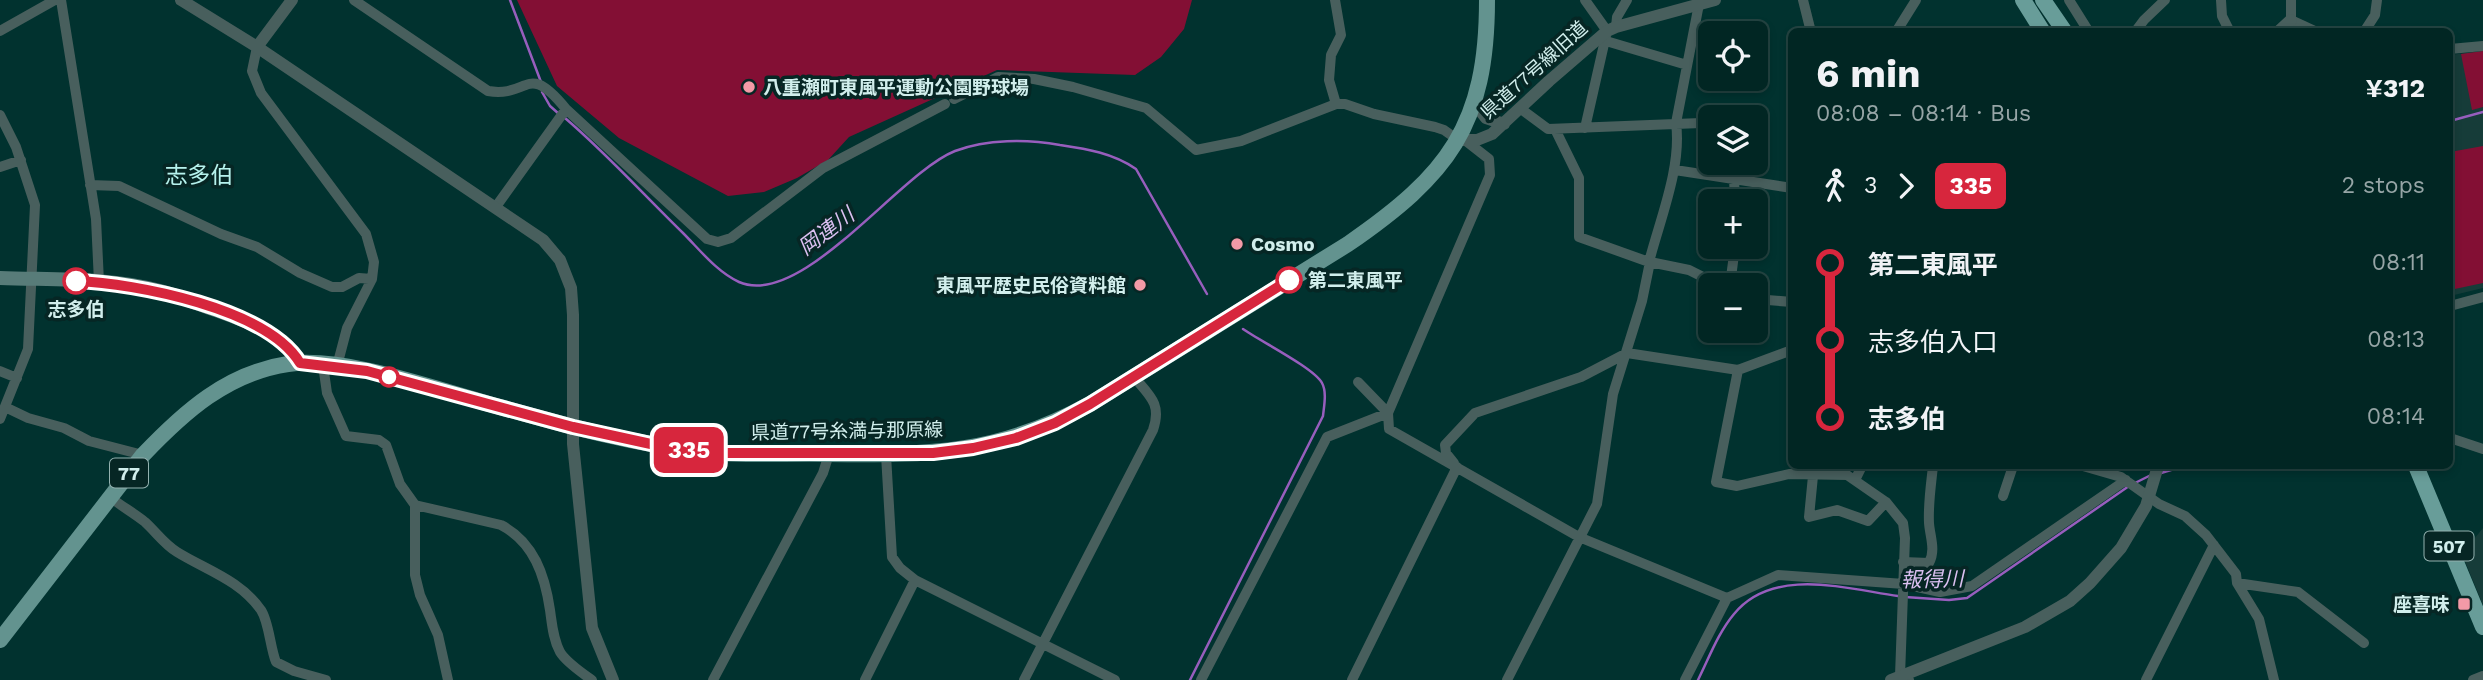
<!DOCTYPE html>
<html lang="en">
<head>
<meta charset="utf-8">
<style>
  body { margin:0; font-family:"Work Sans","Noto Sans JP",sans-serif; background:#0b2e2b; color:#f1f3f6; height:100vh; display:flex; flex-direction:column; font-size:26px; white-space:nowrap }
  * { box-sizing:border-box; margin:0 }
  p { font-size:23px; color:#96a5a6 }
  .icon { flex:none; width:38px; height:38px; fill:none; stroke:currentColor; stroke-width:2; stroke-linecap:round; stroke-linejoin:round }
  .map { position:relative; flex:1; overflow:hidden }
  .drawer { position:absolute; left:1788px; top:28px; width:665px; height:441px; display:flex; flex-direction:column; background:#012623; border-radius:10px; box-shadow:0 4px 10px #0003,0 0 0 2px #234341 }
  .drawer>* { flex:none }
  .badge { padding:0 14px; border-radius:10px; font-size:24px; line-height:46px }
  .fabs { position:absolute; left:1698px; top:21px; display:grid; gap:14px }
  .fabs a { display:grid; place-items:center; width:70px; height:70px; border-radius:10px; background:#012623; box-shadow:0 4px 10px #0003,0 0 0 2px #234341; font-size:35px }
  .map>.badge { position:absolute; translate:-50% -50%; box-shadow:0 0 0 4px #fff }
  .legs { display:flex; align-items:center; gap:10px; height:77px; padding:0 28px; font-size:23px }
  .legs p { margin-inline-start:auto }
  .headline { display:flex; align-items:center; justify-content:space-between; height:119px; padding:0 28px }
  h1 { font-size:38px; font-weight:700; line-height:52px }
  ul { padding:0 28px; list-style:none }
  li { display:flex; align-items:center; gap:24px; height:77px; font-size:26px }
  li i { display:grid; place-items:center; width:10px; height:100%; margin:0 9px; background:currentColor }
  li i::after { content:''; width:18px; height:18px; margin:-9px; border:5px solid; border-radius:50%; background:#012623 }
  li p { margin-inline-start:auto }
  li:first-child i { background:linear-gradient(#0000 50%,currentColor 0) }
  li:last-child i { background:linear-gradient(currentColor 50%,#0000 0) }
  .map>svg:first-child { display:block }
  .built { fill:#163c39 }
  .green { fill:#830f34 }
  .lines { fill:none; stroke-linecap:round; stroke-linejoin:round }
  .stream { stroke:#975ebd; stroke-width:2.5 }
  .minor { stroke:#485f5d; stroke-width:10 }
  .tertiary { stroke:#485f5d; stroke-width:12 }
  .secondary { stroke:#587c79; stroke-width:14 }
  .primary { stroke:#63938f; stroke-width:16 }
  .trunk { stroke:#689d99; stroke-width:16 }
  .line-1-casing { stroke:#fff; stroke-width:16 }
  .line-1 { stroke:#d7263d; stroke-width:10 }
  .poi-dot { fill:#f39aa7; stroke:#062624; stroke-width:2.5 }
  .stop-1-dot { fill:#fff; stroke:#d7263d; stroke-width:3.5 }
  .labels { text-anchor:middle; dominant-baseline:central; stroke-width:7; stroke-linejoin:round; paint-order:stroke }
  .shield { fill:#062624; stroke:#94b2b0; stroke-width:2 }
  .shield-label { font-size:18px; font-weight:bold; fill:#d1eeec }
  .street-label { font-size:19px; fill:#d1eeec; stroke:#062624 }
  .poi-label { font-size:19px; font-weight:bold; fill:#d1eeec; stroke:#062624; text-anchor:start }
  .stop-label { font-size:19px; font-weight:bold; fill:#d1eeec; stroke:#062624; text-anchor:start }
  .water-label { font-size:21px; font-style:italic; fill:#dbc0f1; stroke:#062624 }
  .quarter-label { font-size:23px; fill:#b6f2ed; stroke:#062624 }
</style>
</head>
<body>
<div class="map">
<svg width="2483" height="680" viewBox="0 0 2483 680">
  <rect width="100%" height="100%" fill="#01322f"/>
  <path class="built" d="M 2483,51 L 2483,288 L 2450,296 L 2450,55 Z
    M 2483,528 L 2483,605 L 2462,554 Z"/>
  <path class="green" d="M 517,0 L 1192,0 L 1184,29 L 1161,57 L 1135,75 L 997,70 L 849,137 L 828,160 L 797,178 L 764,192 L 728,196 L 619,138 L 557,86 Z
    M 2483,51 L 2483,107 L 2472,110 L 2461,54 Z
    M 2483,146 L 2483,283 L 2450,290 L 2450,152 Z"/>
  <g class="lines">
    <path class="stream" d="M 510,0 L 541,82
      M 542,92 L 550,106 L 559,114
      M 565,118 C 606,153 644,195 683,233 C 700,250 717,272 739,282 C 802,309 899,173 955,151 C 987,139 1027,139 1060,145 C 1087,149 1113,153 1136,169 L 1207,294
      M 2450,121 L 2483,112
      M 2161,473 L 2171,470 L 2176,466
      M 2135,483 L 2151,475
      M 1905,597 L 1949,600 L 1967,598 L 2129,486
      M 1190,680 L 1323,416 C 1324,406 1327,392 1322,383 C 1314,368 1260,341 1243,329
      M 1698,680 C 1709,658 1718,633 1734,614 C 1773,566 1847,589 1898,596"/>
    <path class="minor" d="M 61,0 L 96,219 L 99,282
      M 354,0 L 488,91 C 530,98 526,60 566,109 L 707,239 L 718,242 L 731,238 L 823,168 L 945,104
      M 1335,0 L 1341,35 L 1331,55 L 1329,80 L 1336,104
      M 1585,0 L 1607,31 L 1585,128
      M 1803,0 L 1811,32
      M 2069,0 L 2089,32
      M 2221,0 L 2222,16 L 2230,32
      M 2291,0 L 2291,20 L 2317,32
      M 1616,27 L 1617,17 L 1627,0
      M 0,31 L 55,0
      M 1896,32 L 1916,0
      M 2135,32 L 2144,20 L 2165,0
      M 2364,32 L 2375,15 L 2377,0
      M 1606,41 L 1687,65
      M 257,47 L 252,71 L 261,93 L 366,234 L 374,262 L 372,279 L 347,328 L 337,366
      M 2450,49 L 2483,46
      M 954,99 L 998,77 L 1034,79 L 1073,87 L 1146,108 L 1196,150 L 1241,141 L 1336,104 L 1345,104 L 1374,114 L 1435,127 L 1444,130 L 1458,140
      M 1521,109 L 1548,129 L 1701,123
      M 0,115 L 16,147 L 35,205 L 28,349 L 0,419
      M 1792,118 L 1792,122
      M 1555,129 L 1579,178 L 1579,237 L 1649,262 C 1660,219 1682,167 1676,123 L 1699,4
      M 0,167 L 21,160
      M 1675,170 L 1792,188
      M 1734,179 L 1735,201
      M 90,185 L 119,186 L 221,234 L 257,247 L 300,273 L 332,287 L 342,287 L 359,278 L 372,279
      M 495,208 L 566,109
      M 1730,285 L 1735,247
      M 1755,299 L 1792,302
      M 2450,306 L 2483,297
      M 323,365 L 327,393 L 346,436 L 379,440 L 386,445 L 400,484 L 415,505 L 415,575 L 420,595 L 438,635 L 448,680
      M 1738,370 L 1716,482 L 1737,486 L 1789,474 L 1847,475 L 1886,502 L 1903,523 L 1905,538 L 1900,676 L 1909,680
      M 0,371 L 17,378
      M 1358,382 L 1388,413 L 1389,429 L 1579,537 L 1727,598
      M 5,407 L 28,418 L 64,428 L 89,441 L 143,455
      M 2450,438 L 2483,449
      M 886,455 L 892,557 L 900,568 L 915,580 L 1115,680
      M 1454,463 L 1446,453 L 1445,445 L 1475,413 L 1581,377 L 1627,353 L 1738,370 L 1792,350
      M 2083,466 L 2121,477 L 2159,504 L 2185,516 L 2206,535 L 2236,574 L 2237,583 L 2259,619 L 2274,680
      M 1813,476 L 1809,517 L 1837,510 L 1868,521 L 1886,502
      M 1856,478 L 1862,466
      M 2003,496 L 2013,466
      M 110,497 C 121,506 134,513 145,522 C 156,532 164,544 177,552 C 206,570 240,580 261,610 C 269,622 270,647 276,662 L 294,671 L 326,680
      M 415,505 L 501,525 C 534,542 545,576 550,610 C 552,624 553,639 560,652 C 566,662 582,673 592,680
      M 1903,562 L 1929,563 C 1936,550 1930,537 1929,523 C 1928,504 1931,485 1933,466
      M 2237,583 L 2298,592 L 2364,643
      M 713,680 L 823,473 L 829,454
      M 865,680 L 915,580
      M 1024,680 L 1153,430 C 1162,404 1150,396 1134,377
      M 1201,680 L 1327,437 L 1388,413 L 1490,175 L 1489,159 L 1466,141
      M 1352,680 L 1457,467
      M 1507,680 L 1597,504 L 1613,394 L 1642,301 L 1650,262 L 1689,270 L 1719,285
      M 1685,680 L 1727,598 L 1778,575 L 1904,584 L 1940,592 L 1972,586 L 2126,480
      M 2146,680 L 2214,545
      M 2473,680 L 2483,676"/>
    <path class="tertiary" d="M 181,0 L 257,47 L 543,240 L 560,260 L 571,288 L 573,315 L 573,444 L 592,628 L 613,680
      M 2278,32 L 2291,20
      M 257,47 L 292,0
      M 1474,103 L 1486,118 L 1504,124
      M 1458,140 L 1477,140 L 1492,134 L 1549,81 L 1607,31 L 1616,27 L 1715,0
      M 1891,680 L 2025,627 L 2070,601 L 2090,583 L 2121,548 L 2146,506 L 2158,466"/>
    <path class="secondary" d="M 0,278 C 53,280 109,277 160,291 C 179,296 198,304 216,310 C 249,322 281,332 300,363"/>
    <path class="primary" d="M 0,640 L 143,455 C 184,412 227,373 288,364 C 346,356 441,391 500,407 C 568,426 636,445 707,452 C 747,456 788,453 829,454 C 931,455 997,455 1090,404 L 1348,244 C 1448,175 1487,126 1487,0"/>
    <path class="trunk" d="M 2023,0 L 2043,32
      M 2043,0 L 2065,32
      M 2416,466 L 2483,627"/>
  </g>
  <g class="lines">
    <g class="line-1-casing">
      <path id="line-1" d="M 76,281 C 136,283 268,309 300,363 L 367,371 L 573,427 L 660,446 L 709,453 L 933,453 L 973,448 L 1016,438 L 1055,423 L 1090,404 L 1289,280"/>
    </g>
    <use href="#line-1" class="line-1"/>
  </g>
  <g class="poi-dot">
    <circle cx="749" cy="87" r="7"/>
    <circle cx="1237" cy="244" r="7"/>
    <circle cx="1140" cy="285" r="7"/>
    <rect x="2457" y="597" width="14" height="14" rx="3.5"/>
  </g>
  <g class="stop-1-dot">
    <circle cx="1289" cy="280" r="12"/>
    <circle cx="76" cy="281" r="12"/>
    <circle cx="389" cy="377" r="9"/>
  </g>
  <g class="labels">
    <g class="shield">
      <rect x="110" y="458.5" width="38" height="29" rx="5"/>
      <rect x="2424.5" y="531.5" width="49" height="29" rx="5"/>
    </g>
    <g class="shield-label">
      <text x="129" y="473">77</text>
      <text x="2449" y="546">507</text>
    </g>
    <g class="street-label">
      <text transform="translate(1534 70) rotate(-42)">県道77号線旧道</text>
      <text transform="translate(847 431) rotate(-1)">県道77号糸満与那原線</text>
    </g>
    <g class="poi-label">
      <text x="763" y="87">八重瀬町東風平運動公園野球場</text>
      <text x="1251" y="244">Cosmo</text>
      <text x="1126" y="285" text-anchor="end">東風平歴史民俗資料館</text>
      <text x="2450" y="604" text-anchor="end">座喜味</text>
    </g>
    <g class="stop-label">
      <text x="1308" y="280">第二東風平</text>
      <text x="76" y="309" text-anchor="middle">志多伯</text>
    </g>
    <g class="water-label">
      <text transform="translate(826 231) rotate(-37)">岡連川</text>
      <text transform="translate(1932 579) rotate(-1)">報得川</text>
    </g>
    <g class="quarter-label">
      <text x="199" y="175">志多伯</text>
    </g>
  </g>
</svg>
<div class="fabs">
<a><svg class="icon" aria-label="locate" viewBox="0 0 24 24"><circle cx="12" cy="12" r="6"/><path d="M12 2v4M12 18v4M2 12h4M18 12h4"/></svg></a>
<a><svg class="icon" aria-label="layers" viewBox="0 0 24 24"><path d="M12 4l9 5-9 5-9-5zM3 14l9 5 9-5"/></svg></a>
<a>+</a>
<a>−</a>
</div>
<b class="badge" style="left:689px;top:450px;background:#d7263d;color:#fff">335</b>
<section class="drawer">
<div class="headline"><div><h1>6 min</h1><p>08:08 – 08:14 · Bus</p></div><b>¥312</b></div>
<div class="legs"><svg class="icon" aria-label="walk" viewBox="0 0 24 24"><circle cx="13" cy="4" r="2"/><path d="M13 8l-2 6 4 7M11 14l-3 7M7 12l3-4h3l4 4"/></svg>3<svg class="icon" aria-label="forward" viewBox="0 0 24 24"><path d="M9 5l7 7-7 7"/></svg><b class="badge" style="background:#d7263d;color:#fff">335</b><p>2 stops</p></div>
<ul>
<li><i style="color:#d7263d"></i><b>第二東風平</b><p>08:11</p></li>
<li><i style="color:#d7263d"></i><span>志多伯入口</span><p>08:13</p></li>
<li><i style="color:#d7263d"></i><b>志多伯</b><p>08:14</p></li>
</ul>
</section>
</div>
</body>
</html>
